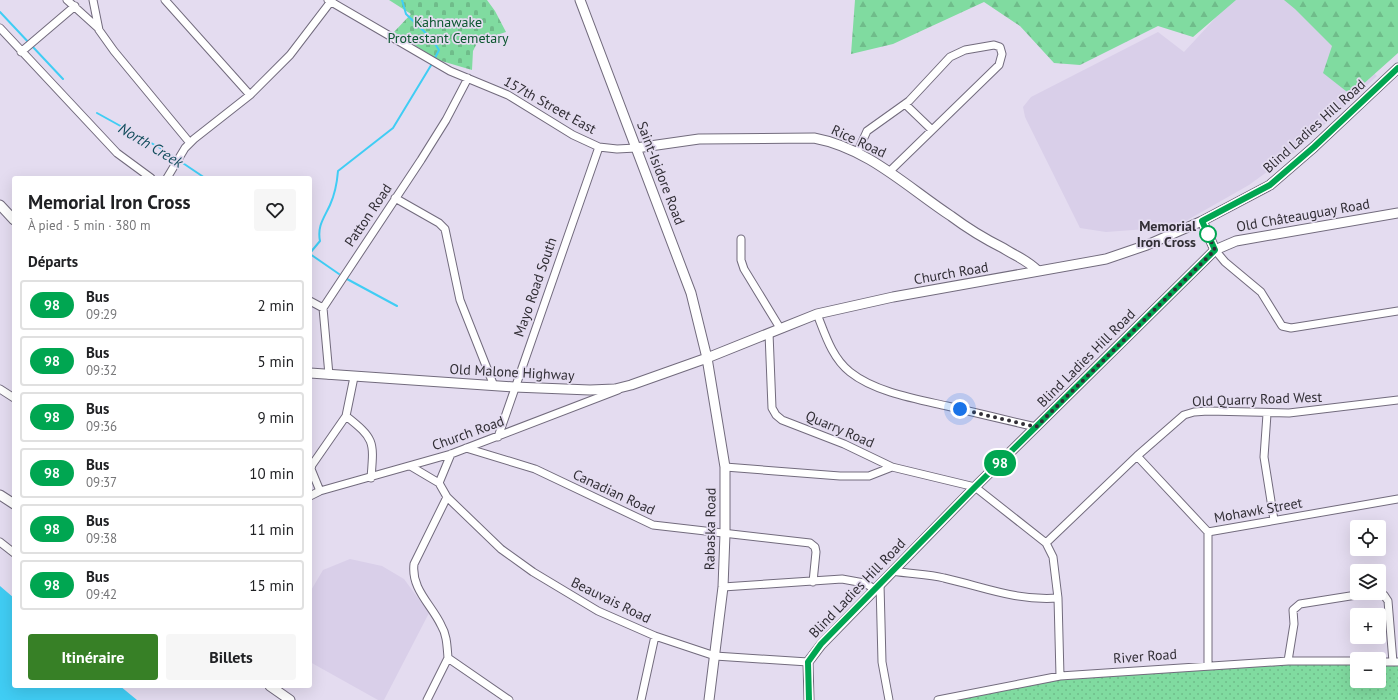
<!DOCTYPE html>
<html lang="fr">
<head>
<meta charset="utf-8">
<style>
  body { margin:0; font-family:"PT Sans",sans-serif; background:#f6f6f6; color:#202124; height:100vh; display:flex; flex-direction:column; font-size:15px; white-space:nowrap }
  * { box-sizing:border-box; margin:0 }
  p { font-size:13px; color:#757577 }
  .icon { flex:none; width:22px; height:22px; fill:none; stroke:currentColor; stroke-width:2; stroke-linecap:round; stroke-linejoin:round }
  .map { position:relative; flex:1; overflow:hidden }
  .side { position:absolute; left:12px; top:176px; width:300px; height:512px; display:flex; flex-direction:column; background:#fff; border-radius:4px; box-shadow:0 4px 16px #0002 }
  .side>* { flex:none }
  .badge { padding:0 8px; border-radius:13px; font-size:14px; line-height:26px }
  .buttons { position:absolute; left:1350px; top:520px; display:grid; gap:8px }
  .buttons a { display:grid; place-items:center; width:36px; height:36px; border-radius:4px; background:#fff; box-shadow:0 4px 16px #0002; font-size:20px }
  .you { position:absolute; width:20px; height:20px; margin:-10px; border:3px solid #fff; border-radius:50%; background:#1a73e8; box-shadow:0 0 0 6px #1a73e833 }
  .map>.badge { position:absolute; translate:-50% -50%; box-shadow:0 0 0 2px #fff }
  h2 { padding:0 16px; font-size:15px; line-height:36px }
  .round { display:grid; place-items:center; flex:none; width:42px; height:42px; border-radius:4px; background:#f6f6f6 }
  .headline { display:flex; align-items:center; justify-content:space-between; height:68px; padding:0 16px }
  h1 { font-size:19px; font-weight:600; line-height:30px }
  .cta { display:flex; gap:8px; margin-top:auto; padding:8px 16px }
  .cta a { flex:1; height:46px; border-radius:4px; background:#378026; color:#fff; font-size:16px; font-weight:600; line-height:46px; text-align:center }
  .cta a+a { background:#f6f6f6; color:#202124 }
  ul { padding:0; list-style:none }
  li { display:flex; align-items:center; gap:12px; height:50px; margin:0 8px 6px; padding:0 8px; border:2px solid #e0e0e0; border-radius:4px }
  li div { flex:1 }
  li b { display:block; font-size:15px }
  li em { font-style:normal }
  li .badge { min-width:44px; font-weight:700; text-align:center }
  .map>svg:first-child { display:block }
  .built { fill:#d9cfe9 }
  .forest { fill:url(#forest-firs) }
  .cemetery { fill:url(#cemetery-stones) }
  .park { fill:url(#park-dots) }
  .water { fill:#40cdf4 }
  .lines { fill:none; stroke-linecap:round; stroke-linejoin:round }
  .stream { stroke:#40cdf4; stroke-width:2 }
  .minor-casing { stroke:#726b7d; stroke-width:9 }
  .tertiary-casing { stroke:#726b7d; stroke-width:11 }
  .minor { stroke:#fff; stroke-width:7 }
  .tertiary { stroke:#fff; stroke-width:9 }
  .line-casing { stroke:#fff; stroke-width:9 }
  .line { stroke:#00a651; stroke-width:6 }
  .walk { stroke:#312e35; stroke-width:4; stroke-dasharray:0 7.2 }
  .stop-dot { fill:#fff; stroke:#00a651; stroke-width:2 }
  .labels { text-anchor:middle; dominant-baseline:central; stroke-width:3.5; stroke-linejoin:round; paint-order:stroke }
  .park-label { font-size:14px; fill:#0c5730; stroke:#e4dcf0 }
  .street-label { font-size:14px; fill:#312e35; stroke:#e4dcf0 }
  .stop-label { font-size:14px; font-weight:bold; fill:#312e35; stroke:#e4dcf0; text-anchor:end }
  .water-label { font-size:15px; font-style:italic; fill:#124c5c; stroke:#e4dcf0 }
</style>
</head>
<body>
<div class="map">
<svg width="1398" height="700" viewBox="0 0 1398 700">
  <defs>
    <pattern id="forest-firs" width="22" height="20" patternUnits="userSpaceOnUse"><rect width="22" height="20" fill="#80dba0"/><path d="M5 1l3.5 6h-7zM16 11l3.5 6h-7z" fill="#6fbc8a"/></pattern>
    <pattern id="cemetery-stones" width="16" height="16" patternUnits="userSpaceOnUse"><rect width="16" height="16" fill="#80dba0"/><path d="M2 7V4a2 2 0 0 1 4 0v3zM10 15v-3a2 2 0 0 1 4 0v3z" fill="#6fbc8a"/></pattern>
    <pattern id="park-dots" width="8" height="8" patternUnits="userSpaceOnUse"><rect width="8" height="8" fill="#80dba0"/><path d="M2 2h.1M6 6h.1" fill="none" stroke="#6fbc8a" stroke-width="1.8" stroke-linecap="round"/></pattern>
  </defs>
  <rect width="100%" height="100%" fill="#e4dcf0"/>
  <path class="built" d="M 1232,0 L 1295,0 L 1377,76 L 1296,151 L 1249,185 L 1184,222 L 1160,228 L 1106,232 L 1080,228 L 1025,117 L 1023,107 L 1031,97 L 1158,32 L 1184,52 Z
    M 350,559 L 382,566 L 404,579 L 429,613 L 384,700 L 378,700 L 310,662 L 310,592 L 323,570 Z"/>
  <path class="forest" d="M 855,0 L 1236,0 L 1193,37 L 1158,26 L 1080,65 L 1054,63 L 1020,26 L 984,2 L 893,44 L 851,54 Z
    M 1284,0 L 1398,0 L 1398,53 L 1351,95 L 1323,73 L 1332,46 L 1295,9 Z"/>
  <path class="cemetery" d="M 389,0 L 487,0 L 495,11 L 506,32 L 478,41 L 473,51 L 472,70 L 438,60 L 394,32 L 411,14 Z"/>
  <path class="park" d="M 1357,661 L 1357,681 L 1379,681 L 1379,662 L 1398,662 L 1398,700 L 938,700 L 1060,676 L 1208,665 Z"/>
  <path class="water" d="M 0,586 L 14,598 L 14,686 L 120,686 L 137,700 L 0,700 Z"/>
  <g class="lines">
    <path class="stream" d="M 0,12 L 63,79
      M 97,113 L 162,149 L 205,178
      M 310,253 L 320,241 C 317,226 324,218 330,205 C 335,194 337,183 338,171 L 393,128 L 433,62 L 439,50 L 432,39 L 406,14 L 402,0
      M 310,254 L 339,274
      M 347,279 L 397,306"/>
    <g class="minor-casing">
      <path id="minor" d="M 67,0 L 98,28
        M 93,0 L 99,30 L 114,51 L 190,143
        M 165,0 L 250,95
        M 328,0 L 450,71 L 508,95 L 573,135 L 599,147 L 617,149 L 636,148
        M 0,28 L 117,153 L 151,178
        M 21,52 L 75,6
        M 905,104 L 932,130
        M 857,153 L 867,131 L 909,101 L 950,57 L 965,50 L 994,45 L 1000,47 L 1002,54 L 999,65 L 890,171
        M 167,178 L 185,148 L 194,139 L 250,95 L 290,55 L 332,0
        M 395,198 L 439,223 L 445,229 L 460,300 L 494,386
        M 741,239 L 741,260 L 744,269 L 780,328
        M 1215,250 L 1225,262 L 1261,292 L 1282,326 L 1291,328 L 1398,311
        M 310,301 L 323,308
        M 817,314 C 825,334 832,358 850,372 C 875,392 916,399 947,406 C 977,413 1006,420 1036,427
        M 769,333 L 772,408 L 776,415 L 782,420 L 844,444 L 892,467 L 975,487 L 1046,543 L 1053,557 L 1058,598 L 1060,676
        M 329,375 L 323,308 L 421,160 L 446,120 L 468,78
        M 0,389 L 14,398
        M 1267,414 L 1264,457 L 1274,520
        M 346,416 C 375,439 374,441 371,478
        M 498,437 L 599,147
        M 466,448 L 535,469 L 653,525 L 810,543 L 815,547 L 816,552 L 813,582
        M 451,454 L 439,483 L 447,497 L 501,549 L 533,572 L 598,611 L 655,636 L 715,656 L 808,662
        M 1137,456 L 1208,532
        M 412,467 L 439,483
        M 725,467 L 840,476 L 869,476 L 892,467
        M 320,491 L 311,469 L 312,465 L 346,416 L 354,377
        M 310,496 L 320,491 L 451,454 L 618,390
        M 447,497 L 414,564 C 411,589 431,604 441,625 C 447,635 447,646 448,658
        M 0,542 L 14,553
        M 1046,543 L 1137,456 L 1184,415 L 1194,412 L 1208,411 L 1289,413 L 1398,400
        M 893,571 C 909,574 928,574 944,578 C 984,587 1016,601 1058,598
        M 880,584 L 882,662 L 889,700
        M 723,587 L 842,579 L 864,583 L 875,589
        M 1378,593 L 1384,595 L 1388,601 L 1393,662
        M 448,658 L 509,700
        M 1288,661 L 1294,624 L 1293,610 L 1300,604 L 1369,593
        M 1379,662 L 1398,662
        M 1208,665 L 1208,532 L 1398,499
        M 427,700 L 448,658
        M 641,700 L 655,636
        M 938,700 L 1060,676 L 1288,661 L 1357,661"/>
    </g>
    <g class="tertiary-casing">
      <path id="tertiary" d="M 580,0 L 691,293 L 707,358 L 725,467 L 725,534 L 723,587 L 709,700
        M 636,148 L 699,139 L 814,138 C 868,148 907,187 951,216 C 967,228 985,239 1003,248 C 1017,257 1026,259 1038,271
        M 0,205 L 14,220
        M 1202,221 L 1215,250
        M 310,373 L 514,387 L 590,390 L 615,389 L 631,385 L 707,358 L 817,314 L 893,297 L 1106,259 L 1147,245 L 1202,221 L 1270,185 L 1314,147 L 1398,68
        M 0,495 L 14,504
        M 270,686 L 290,700
        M 809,700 L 808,662 L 821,645 L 975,487 L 1215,250 L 1236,241 L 1398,213"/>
    </g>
    <use href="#minor" class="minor"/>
    <use href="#tertiary" class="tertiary"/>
  </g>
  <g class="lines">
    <g class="line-casing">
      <path id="line" d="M 809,700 L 808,662 L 821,644 L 975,487 L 1215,250 L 1202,221 L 1270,185 L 1314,147 L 1398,68"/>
    </g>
    <use href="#line" class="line"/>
    <path class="walk" d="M 960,409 L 1036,427 L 1215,250 L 1206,230 L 1208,234"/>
  </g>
  <circle class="stop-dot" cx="1208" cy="234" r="8"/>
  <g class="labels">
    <g class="park-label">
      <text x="448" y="22">Kahnawake<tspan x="448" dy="16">Protestant Cemetary</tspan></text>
    </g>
    <g class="street-label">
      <text transform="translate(550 105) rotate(29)">157th Street East</text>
      <text transform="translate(1314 126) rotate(-42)">Blind Ladies Hill Road</text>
      <text transform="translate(859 141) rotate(25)">Rice Road</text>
      <text transform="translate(661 173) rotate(69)">Saint-Isidore Road</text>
      <text transform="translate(368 215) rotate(-56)">Patton Road</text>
      <text transform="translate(1303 215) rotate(-10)">Old Châteauguay Road</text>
      <text transform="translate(951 273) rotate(-10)">Church Road</text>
      <text transform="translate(535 287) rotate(-71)">Mayo Road South</text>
      <text transform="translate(1086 358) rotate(-45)">Blind Ladies Hill Road</text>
      <text transform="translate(512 372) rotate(3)">Old Malone Highway</text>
      <text transform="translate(1257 399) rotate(-2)">Old Quarry Road West</text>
      <text transform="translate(840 429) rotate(23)">Quarry Road</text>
      <text transform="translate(468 433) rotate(-20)">Church Road</text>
      <text transform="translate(614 492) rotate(25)">Canadian Road</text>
      <text transform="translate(1258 510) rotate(-10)">Mohawk Street</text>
      <text transform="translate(710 529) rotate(-89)">Rabaska Road</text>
      <text transform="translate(857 588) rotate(-46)">Blind Ladies Hill Road</text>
      <text transform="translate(611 600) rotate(26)">Beauvais Road</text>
      <text transform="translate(1145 656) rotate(-4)">River Road</text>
    </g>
    <g class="stop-label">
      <text x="1196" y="226">Memorial<tspan x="1196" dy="16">Iron Cross</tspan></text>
    </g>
    <g class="water-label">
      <text transform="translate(151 145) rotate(31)">North Creek</text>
    </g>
  </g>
</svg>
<div class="buttons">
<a><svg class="icon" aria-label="locate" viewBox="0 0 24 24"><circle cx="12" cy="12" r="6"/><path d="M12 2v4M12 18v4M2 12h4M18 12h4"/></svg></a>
<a><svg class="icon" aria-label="layers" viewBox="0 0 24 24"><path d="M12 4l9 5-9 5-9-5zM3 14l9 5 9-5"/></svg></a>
<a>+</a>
<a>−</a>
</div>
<div class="you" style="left:960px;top:409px"></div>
<b class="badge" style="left:1000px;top:463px;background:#00a651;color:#fff">98</b>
<section class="side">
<div class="headline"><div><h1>Memorial Iron Cross</h1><p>À pied · 5 min · 380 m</p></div><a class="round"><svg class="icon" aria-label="heart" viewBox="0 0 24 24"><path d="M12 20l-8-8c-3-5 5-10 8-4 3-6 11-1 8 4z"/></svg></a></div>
<h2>Départs</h2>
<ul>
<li><span class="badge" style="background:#00a651;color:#fff">98</span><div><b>Bus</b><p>09:29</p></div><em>2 min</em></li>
<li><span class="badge" style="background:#00a651;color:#fff">98</span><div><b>Bus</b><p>09:32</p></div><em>5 min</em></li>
<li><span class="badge" style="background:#00a651;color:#fff">98</span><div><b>Bus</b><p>09:36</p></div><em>9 min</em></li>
<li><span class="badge" style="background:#00a651;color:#fff">98</span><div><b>Bus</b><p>09:37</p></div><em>10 min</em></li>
<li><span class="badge" style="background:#00a651;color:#fff">98</span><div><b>Bus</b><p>09:38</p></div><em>11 min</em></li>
<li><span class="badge" style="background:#00a651;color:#fff">98</span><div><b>Bus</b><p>09:42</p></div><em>15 min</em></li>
</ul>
<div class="cta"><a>Itinéraire</a><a>Billets</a></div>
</section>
</div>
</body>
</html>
